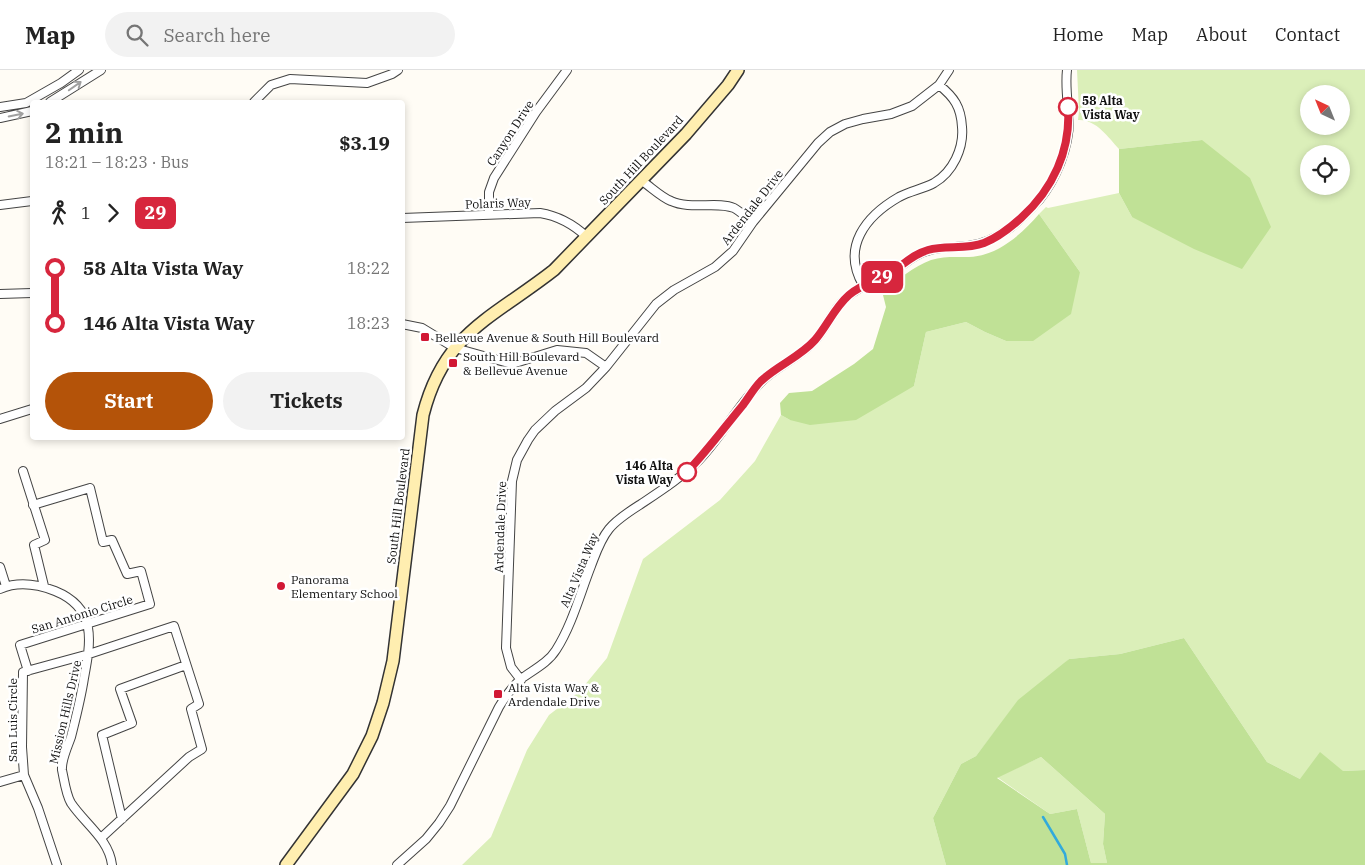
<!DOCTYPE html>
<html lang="en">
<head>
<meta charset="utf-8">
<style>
  body { margin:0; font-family:"IBM Plex Serif",serif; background:#f2f2f2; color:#222; height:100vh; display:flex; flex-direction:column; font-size:19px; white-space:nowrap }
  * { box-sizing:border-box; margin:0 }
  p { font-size:16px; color:#767676 }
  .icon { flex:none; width:28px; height:28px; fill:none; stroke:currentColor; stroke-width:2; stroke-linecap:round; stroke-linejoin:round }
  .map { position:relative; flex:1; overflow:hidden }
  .panel { position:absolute; left:30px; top:30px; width:375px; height:340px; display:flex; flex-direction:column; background:#fff; border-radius:5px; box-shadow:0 2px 8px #0003 }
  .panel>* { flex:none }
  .badge { padding:0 10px; border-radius:8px; font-size:18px; line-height:32px }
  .needle { width:32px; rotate:317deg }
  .fabs { position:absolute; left:1300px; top:15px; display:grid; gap:10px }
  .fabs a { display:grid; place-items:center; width:50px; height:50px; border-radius:50%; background:#fff; box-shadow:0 2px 8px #0003; font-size:25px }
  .map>.badge { position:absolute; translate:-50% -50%; box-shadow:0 0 0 2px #fff }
  .legs { display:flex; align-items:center; gap:8px; height:55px; padding:0 15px; font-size:16px }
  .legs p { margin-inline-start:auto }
  .head { display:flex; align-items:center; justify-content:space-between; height:85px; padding:0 15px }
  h1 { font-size:28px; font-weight:800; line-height:38px }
  .action { display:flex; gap:10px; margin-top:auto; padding:10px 15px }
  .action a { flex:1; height:58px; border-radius:30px; background:#b45309; color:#fff; font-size:20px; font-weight:800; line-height:58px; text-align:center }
  .action a+a { background:#f2f2f2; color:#222 }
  ul { padding:0 15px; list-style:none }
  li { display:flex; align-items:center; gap:18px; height:55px; font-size:19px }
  li i { display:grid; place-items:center; width:8px; height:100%; margin:0 6px; background:currentColor }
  li i::after { content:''; width:12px; height:12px; margin:-6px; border:4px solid; border-radius:50%; background:#fff }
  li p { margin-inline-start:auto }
  li:first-child i { background:linear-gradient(#0000 50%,currentColor 0) }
  li:last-child i { background:linear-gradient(currentColor 50%,#0000 0) }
  header { display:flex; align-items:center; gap:30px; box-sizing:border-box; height:70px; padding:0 25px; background:#fff; border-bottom:1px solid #e0e0e0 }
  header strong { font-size:24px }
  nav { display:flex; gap:28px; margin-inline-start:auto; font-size:18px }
  .search { width:350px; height:45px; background:#f2f2f2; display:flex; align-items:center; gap:12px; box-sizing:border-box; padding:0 18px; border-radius:28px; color:#767676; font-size:19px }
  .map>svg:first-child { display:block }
  .green { fill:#dbefb9; fill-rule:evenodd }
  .forest { fill:#c0e196; fill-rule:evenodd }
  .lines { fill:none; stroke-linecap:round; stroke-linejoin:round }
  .stream { stroke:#32aadb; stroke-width:2.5 }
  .street-casing { stroke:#444; stroke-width:10 }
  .secondary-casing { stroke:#333; stroke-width:14 }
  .street { stroke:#fff; stroke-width:8 }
  .secondary { stroke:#ffeeb0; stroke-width:11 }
  .oneway { stroke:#a0a0a0 }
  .line-1-casing { stroke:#fff; stroke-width:11 }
  .line-1 { stroke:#d7263d; stroke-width:8 }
  .stop-1-dot { fill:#fff; stroke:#d7263d; stroke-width:2.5 }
  .poi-dot { fill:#d11835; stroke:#fff; stroke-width:2 }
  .labels { text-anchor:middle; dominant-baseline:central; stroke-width:5; stroke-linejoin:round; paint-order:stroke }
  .stop-label { font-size:12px; font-weight:bold; fill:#111; stroke:#fff; text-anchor:start }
  .street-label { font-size:12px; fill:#111; stroke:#fff }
  .poi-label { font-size:12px; fill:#111; stroke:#fff; text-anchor:start }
</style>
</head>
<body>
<header>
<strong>Map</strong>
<div class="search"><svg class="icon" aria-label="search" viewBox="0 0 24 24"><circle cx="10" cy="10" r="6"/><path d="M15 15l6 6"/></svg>Search here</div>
<nav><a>Home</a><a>Map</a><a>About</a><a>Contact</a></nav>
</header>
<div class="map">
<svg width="1365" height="795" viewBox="0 0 1365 795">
  <rect width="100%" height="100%" fill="#fffcf5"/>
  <path class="green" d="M 1077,0 L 1365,0 L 1365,700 L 1343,701 L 1300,709 L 1267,692 L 1184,568 L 1120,584 L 1069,589 L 993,664 L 976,686 L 961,694 L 933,748 L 946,795 L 462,795 L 491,767 L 527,680 L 549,645 L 579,622 L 607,588 L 643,489 L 720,430 L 755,391 L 781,345 L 790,350 L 914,316 L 926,262 L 966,252 L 985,262 L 1006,271 L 1080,202 L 1039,144 L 1046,137 L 1048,138 L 1119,123 L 1132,147 L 1202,70 L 1119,79 C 1108,67 1096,49 1078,50 L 1079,41 ZM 1309,24 L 1341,24 L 1341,56 L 1309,56 ZM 1309,84 L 1341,84 L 1341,116 L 1309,116 Z
    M 1041,687 L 1105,744 L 1103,774 L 1107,793 L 1091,793 L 1077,739 L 1050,744 L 997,707 Z"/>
  <path class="forest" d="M 1202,70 L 1250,108 L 1271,157 L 1242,199 L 1194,179 L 1132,147 L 1119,123 L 1119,79 Z
    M 1039,144 L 1080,202 L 1071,244 L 1033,271 L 1006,271 L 985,262 L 966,252 L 926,262 L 914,316 L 856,350 L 810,355 L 790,350 L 781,345 L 780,333 L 789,323 L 812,321 L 854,294 L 873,279 L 886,237 L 882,221 C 897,211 914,196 931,190 C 944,186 955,187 969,187 C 997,186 1021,165 1039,144 Z
    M 1184,568 L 1267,692 L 1300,709 L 1320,682 L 1343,701 L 1365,700 L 1365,795 L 946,795 L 933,748 L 961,694 L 976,686 L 1018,630 L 1069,589 L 1120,584 ZM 1041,687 L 1105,744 L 1103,774 L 1107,793 L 1091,793 L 1077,739 L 1050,744 L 997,708 Z"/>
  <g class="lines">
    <path class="stream" d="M 1043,747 L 1065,784 L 1067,795"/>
    <g class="street-casing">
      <path id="street" d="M 50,32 L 101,0
        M 254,32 L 271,15 L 290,9 L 367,13 L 392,4 L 398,0
        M 0,37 L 26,33 L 61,13 L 79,0
        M 0,48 L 32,41
        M 642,111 C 651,117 661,127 671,131 C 690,140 718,131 734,138 C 741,142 747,148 753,152
        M 0,135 L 32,131
        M 489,144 L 489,122 L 494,108 L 536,42 L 567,0
        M 402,148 L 540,143 C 559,146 573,154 587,167
        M 863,215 C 841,177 866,146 899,127 C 910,121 923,119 934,113 C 953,102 964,78 962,57 C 961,37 954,27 939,15
        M 0,224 L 32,223
        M 402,254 L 422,258 L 455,278 L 512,294 L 557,280 L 586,283 L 606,297
        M 0,349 L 32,339
        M 23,401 L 45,470 L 34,475 L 44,516
        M 0,497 L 6,516
        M 0,519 C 18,511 37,514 55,521 C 97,538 91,571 84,608 C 81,628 76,647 71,667 C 68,676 61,690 62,700 C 64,709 66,725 71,733 C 85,754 109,769 112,795
        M 28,601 L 20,575 L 150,534 L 141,501 L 127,504 L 112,470 L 103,472 L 90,418 L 33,435
        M 521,610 L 511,597 L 506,578 L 512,411 L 517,390 L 528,370 L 535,360 L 555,341 L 586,318 L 606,297 L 656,234 L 674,220 L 715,197 L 733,181 L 753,152 L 818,73 L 830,62 L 845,54 L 863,49 L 891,44 L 912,36 L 939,15 L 949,0
        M 0,712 L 24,705
        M 122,749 L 102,665 L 132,653 L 120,619 L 186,595
        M 57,795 L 38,738 L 24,705 L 22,677 L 23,602 L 89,584 L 174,556 L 199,634 L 191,639 L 202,679 L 189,687 L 101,768
        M 397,795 L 426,769 L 439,753 L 450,736 L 499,637 C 505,627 512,617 521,609 C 533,600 548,593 556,580 C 572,555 580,524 591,496 C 596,483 600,470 609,459 C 617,449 630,441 641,434 C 662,420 682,407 699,390 C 722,366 738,335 762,311 C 778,295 801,287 816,269 C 828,255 836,234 852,223 C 864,214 876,211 888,204 C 902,197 912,185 927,181 C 941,176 954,178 968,176 C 997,173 1020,151 1039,130 C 1056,109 1069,78 1069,50 C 1068,34 1065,16 1067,0"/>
    </g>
    <g class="secondary-casing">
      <path id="secondary" d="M 286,795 L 353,704 L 372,666 L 383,633 L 393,591 L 423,345 C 444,262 493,248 554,200 L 686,64 L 728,15 L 738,0"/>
    </g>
    <use href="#street" class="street"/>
    <use href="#secondary" class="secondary"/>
  </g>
  <defs><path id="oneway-shaft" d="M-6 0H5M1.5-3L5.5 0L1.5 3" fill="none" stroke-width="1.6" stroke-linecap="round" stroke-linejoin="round" transform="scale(1.25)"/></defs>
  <g class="oneway">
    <use href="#oneway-shaft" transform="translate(75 16) rotate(-35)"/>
    <use href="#oneway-shaft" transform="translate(16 45) rotate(-11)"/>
  </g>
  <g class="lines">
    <g class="line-1-casing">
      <path id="line-1" d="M 687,402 C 707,381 724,358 743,335 C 749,327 754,318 761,311 C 778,295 800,287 815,270 C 827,256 835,237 849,225 C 862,214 876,211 889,204 C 902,196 913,184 928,180 C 946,175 966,180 984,173 C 999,167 1010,158 1021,148 C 1053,119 1071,80 1068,37"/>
    </g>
    <use href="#line-1" class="line-1"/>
  </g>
  <g class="stop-1-dot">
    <circle cx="1068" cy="37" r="9"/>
    <circle cx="687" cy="402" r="9"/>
  </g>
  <g class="poi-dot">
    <rect x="420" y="262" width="10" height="10" rx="2.5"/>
    <rect x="448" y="288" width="10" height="10" rx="2.5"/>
    <circle cx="281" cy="516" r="5"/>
    <rect x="493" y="619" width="10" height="10" rx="2.5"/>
  </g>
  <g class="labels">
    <g class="stop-label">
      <text x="1082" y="30">58 Alta<tspan x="1082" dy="14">Vista Way</tspan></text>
      <text x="673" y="395" text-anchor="end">146 Alta<tspan x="673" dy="14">Vista Way</tspan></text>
    </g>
    <g class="street-label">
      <text transform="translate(510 63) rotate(-57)">Canyon Drive</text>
      <text transform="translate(641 90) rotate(-47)">South Hill Boulevard</text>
      <text transform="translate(498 133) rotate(-2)">Polaris Way</text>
      <text transform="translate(752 137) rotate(-52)">Ardendale Drive</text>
      <text transform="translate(398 436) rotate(-83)">South Hill Boulevard</text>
      <text transform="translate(500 457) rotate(-88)">Ardendale Drive</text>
      <text transform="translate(579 500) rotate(-67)">Alta Vista Way</text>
      <text transform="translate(82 544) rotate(-17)">San Antonio Circle</text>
      <text transform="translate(65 642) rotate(-77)">Mission Hills Drive</text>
      <text transform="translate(12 650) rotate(-90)">San Luis Circle</text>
    </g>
    <g class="poi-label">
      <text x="435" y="267">Bellevue Avenue &amp; South Hill Boulevard</text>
      <text x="463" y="286">South Hill Boulevard<tspan x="463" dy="14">&amp; Bellevue Avenue</tspan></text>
      <text x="291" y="509">Panorama<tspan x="291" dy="14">Elementary School</tspan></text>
      <text x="508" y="617">Alta Vista Way &amp;<tspan x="508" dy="14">Ardendale Drive</tspan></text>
    </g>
  </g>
</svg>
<div class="fabs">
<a><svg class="needle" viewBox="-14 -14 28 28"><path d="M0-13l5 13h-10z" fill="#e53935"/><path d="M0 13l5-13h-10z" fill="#767676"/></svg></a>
<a><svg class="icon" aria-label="locate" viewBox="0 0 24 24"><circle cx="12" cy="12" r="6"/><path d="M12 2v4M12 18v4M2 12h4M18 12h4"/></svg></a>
</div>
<b class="badge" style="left:882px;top:207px;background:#d7263d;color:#fff">29</b>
<section class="panel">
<div class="head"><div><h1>2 min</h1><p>18:21 – 18:23 · Bus</p></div><b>$3.19</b></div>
<div class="legs"><svg class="icon" aria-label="walk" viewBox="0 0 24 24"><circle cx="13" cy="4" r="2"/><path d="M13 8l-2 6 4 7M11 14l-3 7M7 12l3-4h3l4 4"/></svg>1<svg class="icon" aria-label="forward" viewBox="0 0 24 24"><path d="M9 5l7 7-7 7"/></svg><b class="badge" style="background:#d7263d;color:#fff">29</b></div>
<ul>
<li><i style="color:#d7263d"></i><b>58 Alta Vista Way</b><p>18:22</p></li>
<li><i style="color:#d7263d"></i><b>146 Alta Vista Way</b><p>18:23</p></li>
</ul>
<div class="action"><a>Start</a><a>Tickets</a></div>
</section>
</div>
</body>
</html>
